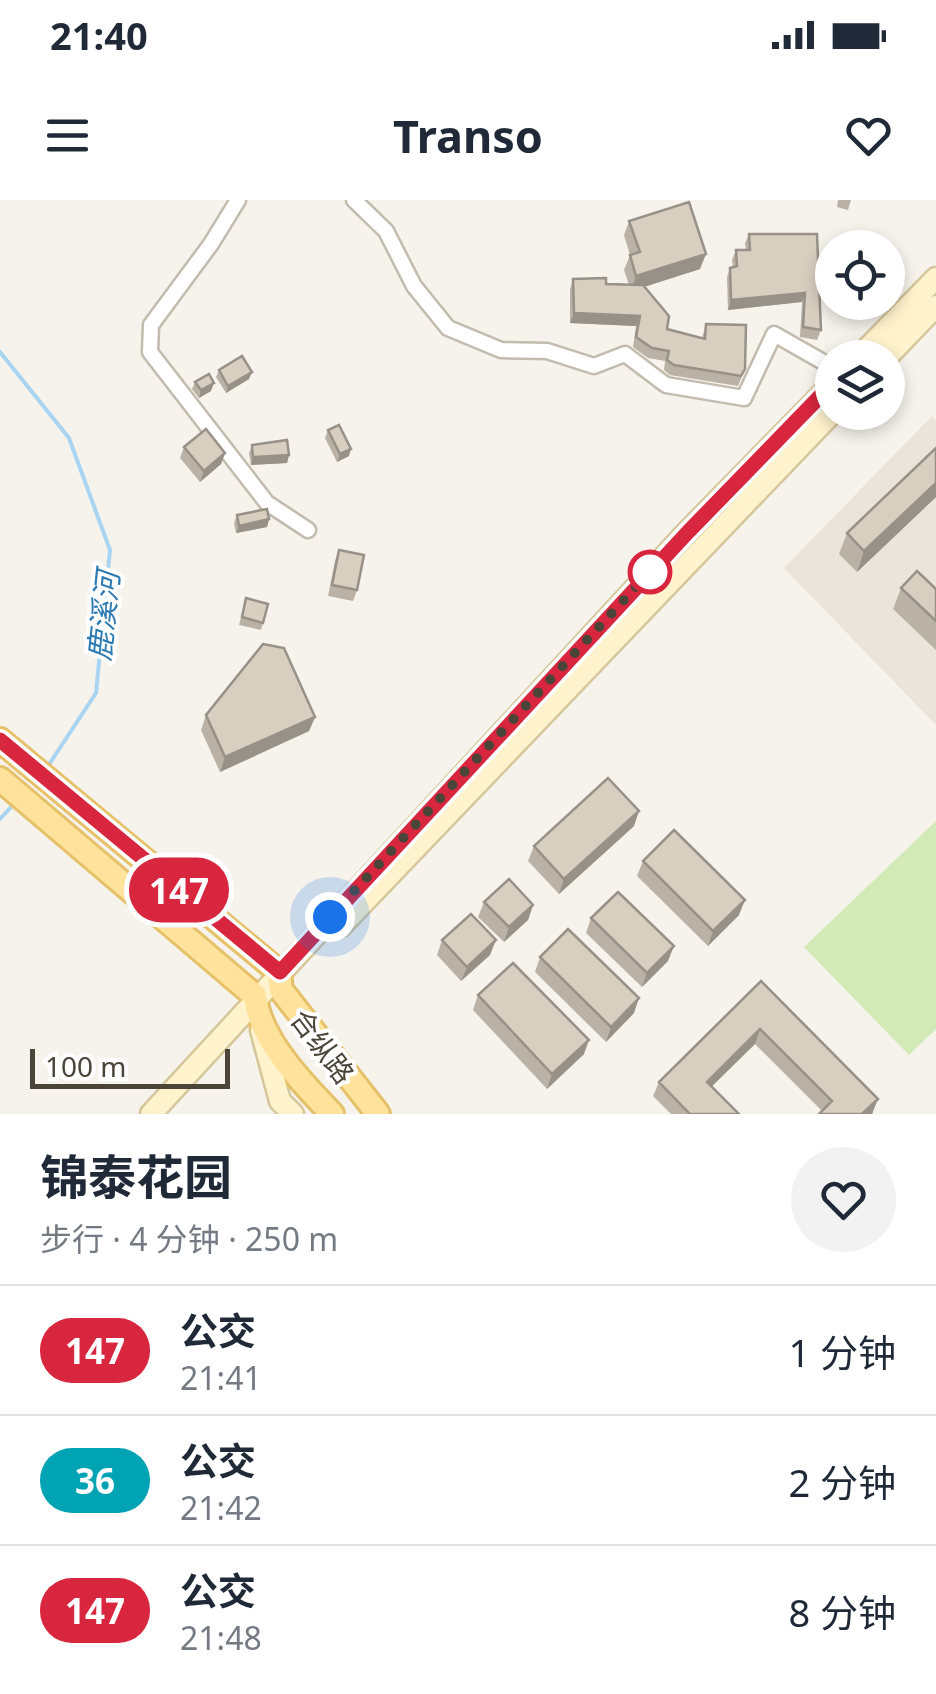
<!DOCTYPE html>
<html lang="zh">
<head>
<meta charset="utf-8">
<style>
  body { margin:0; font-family:"Noto Sans","Noto Sans SC",sans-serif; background:#f2f2f3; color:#1f2937; height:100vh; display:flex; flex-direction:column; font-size:38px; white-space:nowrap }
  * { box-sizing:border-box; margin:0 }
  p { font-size:32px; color:#747a83 }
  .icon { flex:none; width:55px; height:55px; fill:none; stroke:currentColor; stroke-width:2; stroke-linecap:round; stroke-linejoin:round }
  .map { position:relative; height:914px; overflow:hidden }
  .details { display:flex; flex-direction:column; background:#fff; flex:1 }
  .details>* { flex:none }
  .badge { padding:0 20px; border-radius:32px; font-size:35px; line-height:65px }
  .buttons { position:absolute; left:815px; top:30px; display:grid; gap:20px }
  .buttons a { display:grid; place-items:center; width:90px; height:90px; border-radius:50%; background:#fff; box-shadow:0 5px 15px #0003; font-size:50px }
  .scale { position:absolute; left:30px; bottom:25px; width:200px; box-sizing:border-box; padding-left:10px; border:5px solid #4b4439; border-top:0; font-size:28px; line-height:35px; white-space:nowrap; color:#4b4439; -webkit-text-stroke:8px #fff; paint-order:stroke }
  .you { position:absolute; width:50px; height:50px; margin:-25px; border:8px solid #fff; border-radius:50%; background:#1a73e8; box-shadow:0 0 0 15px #1a73e833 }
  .map>.badge { position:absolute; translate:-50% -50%; box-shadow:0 0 0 5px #fff }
  .round { display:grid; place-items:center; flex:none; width:105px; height:105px; border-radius:52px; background:#f2f2f3 }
  .overview { display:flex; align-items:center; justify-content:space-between; height:170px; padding:0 40px }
  h1 { font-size:48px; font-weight:700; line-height:75px }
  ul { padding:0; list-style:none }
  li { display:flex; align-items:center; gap:30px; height:130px; padding:0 40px; border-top:2px solid #e0e1e3 }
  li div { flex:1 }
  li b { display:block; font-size:38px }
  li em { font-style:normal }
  li .badge { min-width:110px; font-weight:700; text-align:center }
  .status { display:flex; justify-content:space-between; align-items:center; height:70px; padding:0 50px; background:#fff; direction:ltr }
  .status svg { height:28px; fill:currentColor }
  header { display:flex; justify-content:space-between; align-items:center; height:130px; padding:0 40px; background:#fff; font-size:45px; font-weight:700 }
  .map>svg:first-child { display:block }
  .residential { fill:#eae5da }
  .green { fill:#d2eab5 }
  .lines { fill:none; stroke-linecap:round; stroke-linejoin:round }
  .stream { stroke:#a9d4f2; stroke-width:4 }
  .street-casing { stroke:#c2bbae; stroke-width:19 }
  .secondary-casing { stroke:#d6c79b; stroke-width:25 }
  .primary-casing { stroke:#e6c16a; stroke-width:28 }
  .street { stroke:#fff; stroke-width:14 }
  .secondary { stroke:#fff3cd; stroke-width:20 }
  .primary { stroke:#ffe39c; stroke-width:22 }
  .wall { fill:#bab2a6 }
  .shaded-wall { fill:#979187 }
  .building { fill:#d8cfc1; stroke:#979187; stroke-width:2.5 }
  .line-casing { stroke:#fff; stroke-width:22 }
  .line { stroke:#d7263d; stroke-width:15 }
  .walk { stroke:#4b4439; stroke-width:10; stroke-dasharray:0 18 }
  .stop-dot { fill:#fff; stroke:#d7263d; stroke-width:5 }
  .labels { text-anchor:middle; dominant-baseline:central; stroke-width:8; stroke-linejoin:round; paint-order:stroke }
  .street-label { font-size:28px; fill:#4b4439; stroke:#fff }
  .water-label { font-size:30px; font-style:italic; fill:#2e7ab2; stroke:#fff }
</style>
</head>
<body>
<div class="status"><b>21:40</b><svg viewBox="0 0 49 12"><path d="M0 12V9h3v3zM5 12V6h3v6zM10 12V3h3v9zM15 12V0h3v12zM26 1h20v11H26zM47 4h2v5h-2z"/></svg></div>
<header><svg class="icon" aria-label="menu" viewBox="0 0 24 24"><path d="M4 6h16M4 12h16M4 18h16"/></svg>Transo<svg class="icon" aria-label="heart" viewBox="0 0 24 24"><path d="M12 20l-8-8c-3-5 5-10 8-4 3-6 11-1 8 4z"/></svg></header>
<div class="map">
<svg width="936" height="914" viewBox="0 0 936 914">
  <rect width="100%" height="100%" fill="#f6f3ec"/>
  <path class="residential" d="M 932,216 L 936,220 L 936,525 L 784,368 Z"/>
  <path class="green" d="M 936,621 L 936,829 L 909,855 L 804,747 Z"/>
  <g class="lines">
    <path class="stream" d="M 0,152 L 69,238 L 110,350 L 96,493 L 48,566
      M 0,619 L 15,603"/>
    <g class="street-casing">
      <path id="street" d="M 238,0 L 211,44 L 151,125 L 150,152 L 267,303 L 308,330
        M 354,0 L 386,31 L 414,86 L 448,128 L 501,150 L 547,151 L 594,166 L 625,154 L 666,185 L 744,198 L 774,134 L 832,167"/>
    </g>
    <g class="secondary-casing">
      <path id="secondary" d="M 858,158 L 936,78
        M 886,158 L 936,106
        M 341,726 L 833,212
        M 261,830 L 280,901 L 293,914
        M 151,914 L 687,332 L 832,184"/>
    </g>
    <g class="primary-casing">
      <path id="primary" d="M 0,540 L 279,772 L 281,790 L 378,914
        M 0,579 L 255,796 C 259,839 303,884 332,914"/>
    </g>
    <use href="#street" class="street"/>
    <use href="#secondary" class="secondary"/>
    <use href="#primary" class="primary"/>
  </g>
  <path class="wall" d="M 838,0 L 851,0 L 848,10 L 837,7 Z
    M 629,21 L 700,69 L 644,87 L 667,129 L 702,138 L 706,124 L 745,169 L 738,186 L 670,175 L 664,170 L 665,161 L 648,158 L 633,147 L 636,126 L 570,123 L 570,89 L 573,79 L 606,84 L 629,85 L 624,70 L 630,55 L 624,35 Z
    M 749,34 L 817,34 L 821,130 L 817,140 L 800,137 L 802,102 L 728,110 L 727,77 L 730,68 L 733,67 L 732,60 L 736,50 L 746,50 L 745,43 Z
    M 219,170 L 249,179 L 226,193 L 216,177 Z
    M 195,182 L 211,191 L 199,198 L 192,189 Z
    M 328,230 L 349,256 L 337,262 L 325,238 Z
    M 252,245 L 289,255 L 287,263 L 251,265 L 249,253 Z
    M 184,247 L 225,253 L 221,264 L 200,282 L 180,258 Z
    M 936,248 L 936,297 L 857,372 L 839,354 L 847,333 Z
    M 237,315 L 269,319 L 267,327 L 236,333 L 234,323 Z
    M 339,350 L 357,390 L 353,401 L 328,396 L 335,361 Z
    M 901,388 L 936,389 L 936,450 L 893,409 Z
    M 246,398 L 263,423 L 261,430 L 239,425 Z
    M 206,515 L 315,517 L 309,531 L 220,572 L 201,530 Z
    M 634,626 L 559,694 L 528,661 L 534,646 Z
    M 643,661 L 739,715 L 708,746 L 637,676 Z
    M 484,702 L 533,705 L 528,720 L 504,742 L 478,717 Z
    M 591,718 L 668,761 L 642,787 L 586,733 Z
    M 442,740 L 490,755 L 461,781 L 437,755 Z
    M 540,757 L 634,813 L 606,842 L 535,772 Z
    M 761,781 L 873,913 L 872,914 L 819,914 L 822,911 L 755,844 L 712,886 L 739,914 L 671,914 L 653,896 L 659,882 Z
    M 478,795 L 584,854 L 547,889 L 473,810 Z"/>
  <path class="shaded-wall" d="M 706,54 L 700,69 L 631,91 L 636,76 Z
    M 805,93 L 802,102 L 728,110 L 731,100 Z
    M 574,113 L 640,116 L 636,126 L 570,123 Z
    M 252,172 L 249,179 L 226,193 L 228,186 Z
    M 214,183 L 211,191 L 199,198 L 201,190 Z
    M 351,249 L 349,256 L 337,262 L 340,254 Z
    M 225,253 L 221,264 L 200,282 L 204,271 Z
    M 289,255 L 287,263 L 251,265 L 253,257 Z
    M 936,283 L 936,297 L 857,372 L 864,351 Z
    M 269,319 L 267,327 L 236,333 L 239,326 Z
    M 315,517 L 309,531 L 220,572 L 225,557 Z
    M 639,611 L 634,626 L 559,694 L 564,679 Z
    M 745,700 L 739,715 L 708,746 L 713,731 Z
    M 533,705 L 528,720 L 504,742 L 509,727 Z
    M 496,740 L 490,755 L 461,781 L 467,767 Z
    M 674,746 L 668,761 L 642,787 L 647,773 Z
    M 639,798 L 634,813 L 606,842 L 611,827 Z
    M 760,829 L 755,844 L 702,896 L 707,882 Z
    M 589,840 L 584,854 L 547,889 L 552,874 Z
    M 878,899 L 872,914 L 862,914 Z"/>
  <path class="building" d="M 689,2 L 706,54 L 636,76 L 630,55 L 640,52 L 629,21 Z
    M 749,34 L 817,34 L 821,130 L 803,127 L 805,93 L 731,100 L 730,68 L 737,66 L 736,50 L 750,50 Z
    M 606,78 L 606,84 L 643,85 L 669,116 L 667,129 L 705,139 L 706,124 L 746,125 L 745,169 L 741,176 L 674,165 L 667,160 L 669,151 L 652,148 L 636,137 L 640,116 L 574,113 L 573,79 Z
    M 242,156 L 252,172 L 228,186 L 219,170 Z
    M 209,174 L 214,183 L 201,190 L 195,182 Z
    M 339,225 L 351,249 L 340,254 L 328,230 Z
    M 206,229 L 225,253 L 204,271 L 184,247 Z
    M 287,240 L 289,255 L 253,257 L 252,245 Z
    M 936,248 L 936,283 L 864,351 L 847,333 Z
    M 267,309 L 269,319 L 239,326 L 237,315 Z
    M 339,350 L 364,355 L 357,390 L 332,385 Z
    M 917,371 L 936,389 L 936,421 L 901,388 Z
    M 246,398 L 268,404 L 263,423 L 242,417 Z
    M 263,444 L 284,448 L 315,517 L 225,557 L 206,515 Z
    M 608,578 L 639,611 L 564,679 L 534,646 Z
    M 674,630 L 745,700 L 713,731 L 643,661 Z
    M 509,679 L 533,705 L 509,727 L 484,702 Z
    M 618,692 L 674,746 L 647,773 L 591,718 Z
    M 471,714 L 496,740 L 467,767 L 442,740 Z
    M 568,729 L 639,798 L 611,827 L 540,757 Z
    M 513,763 L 589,840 L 552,874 L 478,795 Z
    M 761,781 L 878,899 L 862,914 L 819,914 L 832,901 L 760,829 L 707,882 L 739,914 L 690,914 L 659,882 Z"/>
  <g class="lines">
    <g class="line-casing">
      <path id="line" d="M 0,540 L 280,772 L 688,332 L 832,184"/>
    </g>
    <use href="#line" class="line"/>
    <path class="walk" d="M 330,717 L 662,359 L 650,372"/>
  </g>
  <circle class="stop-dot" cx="650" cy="372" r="20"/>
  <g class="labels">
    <g class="street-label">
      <text transform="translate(323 846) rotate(53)">合纵路</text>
    </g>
    <g class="water-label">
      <text transform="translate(103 416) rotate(-84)">鹿溪河</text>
    </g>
  </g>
</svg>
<div class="buttons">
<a><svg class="icon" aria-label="locate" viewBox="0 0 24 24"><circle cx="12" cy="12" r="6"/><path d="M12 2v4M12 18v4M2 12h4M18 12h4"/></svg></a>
<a><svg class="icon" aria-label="layers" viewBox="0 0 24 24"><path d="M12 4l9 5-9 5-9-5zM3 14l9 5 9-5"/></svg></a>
</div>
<div class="scale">100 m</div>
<div class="you" style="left:330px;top:717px"></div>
<b class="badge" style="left:179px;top:690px;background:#d7263d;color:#fff">147</b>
</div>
<section class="details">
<div class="overview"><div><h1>锦泰花园</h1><p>步行 · 4 分钟 · 250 m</p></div><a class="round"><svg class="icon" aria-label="heart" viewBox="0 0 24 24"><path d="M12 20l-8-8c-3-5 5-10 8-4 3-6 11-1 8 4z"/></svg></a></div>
<ul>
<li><span class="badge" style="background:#d7263d;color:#fff">147</span><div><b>公交</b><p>21:41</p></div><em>1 分钟</em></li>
<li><span class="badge" style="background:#00a3b4;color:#fff">36</span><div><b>公交</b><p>21:42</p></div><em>2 分钟</em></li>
<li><span class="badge" style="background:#d7263d;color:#fff">147</span><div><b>公交</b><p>21:48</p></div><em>8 分钟</em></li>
</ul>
</section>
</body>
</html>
